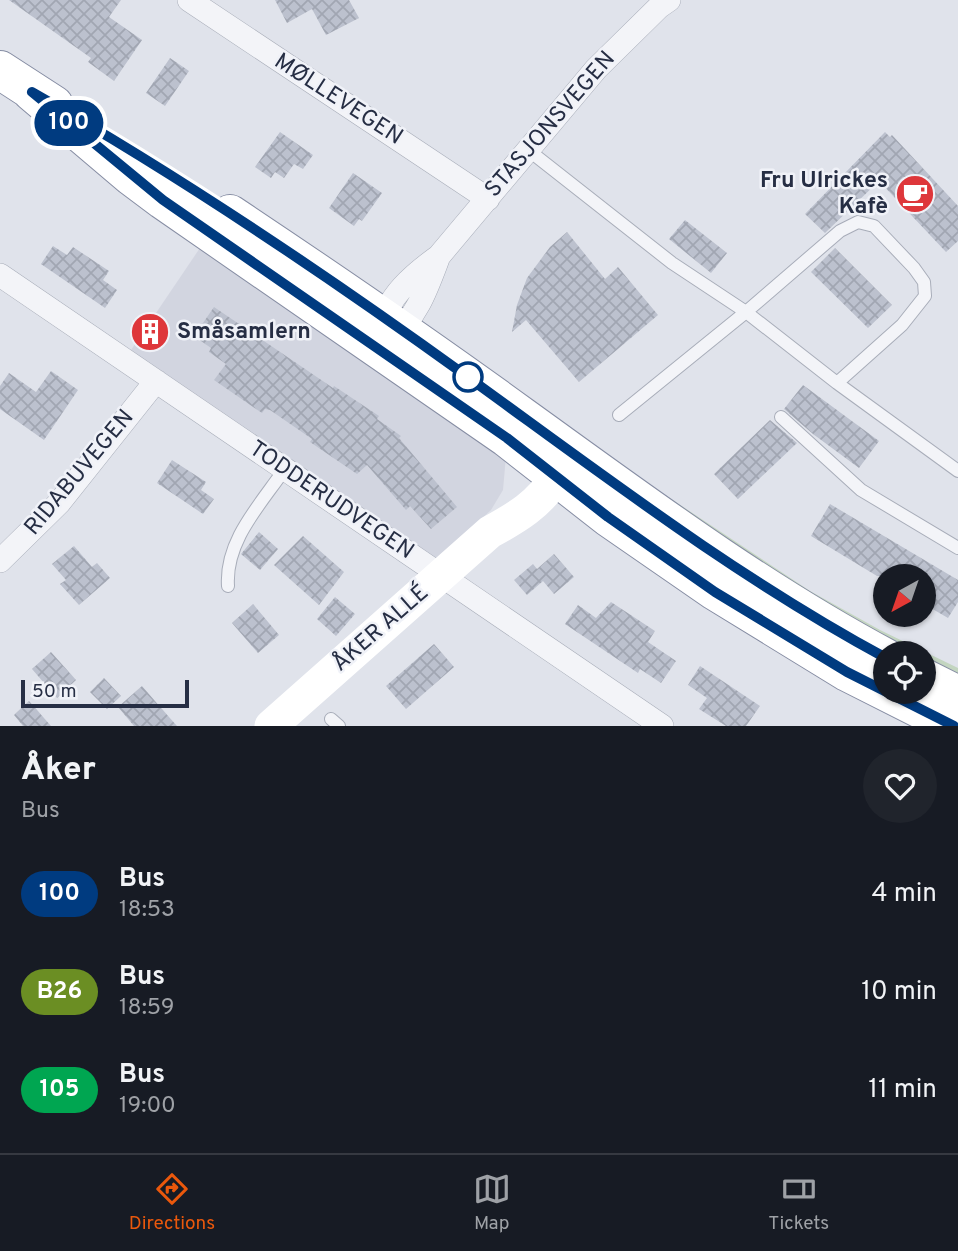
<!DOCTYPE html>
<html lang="en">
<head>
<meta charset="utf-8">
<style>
  body { margin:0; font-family:Overpass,sans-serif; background:#20242c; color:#f1f3f6; height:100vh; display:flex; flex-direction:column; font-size:26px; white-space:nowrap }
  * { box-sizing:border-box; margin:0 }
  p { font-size:23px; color:#9ea1a6 }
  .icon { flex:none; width:38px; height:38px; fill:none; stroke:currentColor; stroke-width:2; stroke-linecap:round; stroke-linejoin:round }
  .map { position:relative; height:726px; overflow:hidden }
  .details { display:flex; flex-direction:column; background:#171b24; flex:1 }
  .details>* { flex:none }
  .badge { padding:0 14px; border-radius:23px; font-size:24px; line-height:46px }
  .needle { width:46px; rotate:220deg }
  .controls { position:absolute; left:873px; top:564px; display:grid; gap:14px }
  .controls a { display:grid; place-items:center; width:63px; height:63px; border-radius:50%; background:#171b24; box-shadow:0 2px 5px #0004; font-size:35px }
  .scale { position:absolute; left:21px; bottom:18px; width:168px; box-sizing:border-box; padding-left:7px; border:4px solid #262e44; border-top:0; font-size:19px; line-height:24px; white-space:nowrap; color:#262e44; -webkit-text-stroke:5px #f0f2f8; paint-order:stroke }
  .map>.badge { position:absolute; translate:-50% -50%; box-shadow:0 0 0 4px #fff }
  .round { display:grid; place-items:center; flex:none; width:74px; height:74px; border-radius:37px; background:#20242c }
  .headline { display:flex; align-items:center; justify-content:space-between; height:119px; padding:0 21px }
  h1 { font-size:33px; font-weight:800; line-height:52px }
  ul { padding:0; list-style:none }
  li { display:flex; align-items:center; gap:21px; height:98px; padding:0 21px }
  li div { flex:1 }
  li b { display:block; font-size:26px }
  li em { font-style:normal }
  li .badge { min-width:77px; font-weight:700; text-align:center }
  .dock { display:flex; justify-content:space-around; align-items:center; height:98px; border-top:2px solid #363941; background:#171b24; font-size:19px; color:#9ea1a6 }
  .dock a { display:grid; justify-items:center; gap:4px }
  .dock .active { color:#ea580c }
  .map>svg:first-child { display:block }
  .built { fill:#d2d5e0 }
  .grass { fill:#c3d5c0 }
  .building { fill:url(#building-cross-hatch) }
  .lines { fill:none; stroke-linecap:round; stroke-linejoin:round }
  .lane-casing { stroke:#a8adb9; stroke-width:14 }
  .street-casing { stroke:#a8adb9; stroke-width:24 }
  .highway-casing { stroke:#868da3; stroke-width:40 }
  .lane { stroke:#f3f4f8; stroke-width:12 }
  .street { stroke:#f3f4f8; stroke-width:23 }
  .secondary { stroke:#fff; stroke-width:33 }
  .highway { stroke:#fff; stroke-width:38 }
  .line-casing { stroke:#fff; stroke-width:16 }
  .line { stroke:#003b80; stroke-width:10 }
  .stop-dot { fill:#fff; stroke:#003b80; stroke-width:3.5 }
  .labels { text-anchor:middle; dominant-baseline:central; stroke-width:5; stroke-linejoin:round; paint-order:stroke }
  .street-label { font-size:23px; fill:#262e44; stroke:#f0f2f8 }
  .poi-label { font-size:23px; font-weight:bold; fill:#262e44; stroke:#f0f2f8; text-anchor:end }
</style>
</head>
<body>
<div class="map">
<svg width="958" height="726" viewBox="0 0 958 726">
  <defs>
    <pattern id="building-cross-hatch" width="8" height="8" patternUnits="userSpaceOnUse" patternTransform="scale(1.75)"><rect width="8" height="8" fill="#bcc1ce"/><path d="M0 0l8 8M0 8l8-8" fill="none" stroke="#a1a6b2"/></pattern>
  </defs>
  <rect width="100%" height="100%" fill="#e0e3eb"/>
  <path class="built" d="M 204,242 L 506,456 L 503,490 L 491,510 L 437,560 L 234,423 L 131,350 Z"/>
  <path class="grass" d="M 635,475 L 810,591 L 880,630 L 958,668 L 958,680 L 924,663 L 924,653 L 903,653 L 796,593 Z"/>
  <path class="building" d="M 9,0 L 121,0 L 109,17 L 142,40 L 114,81 L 88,62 L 91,58 Z
    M 275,0 L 349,0 L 359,18 L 326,35 L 312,9 L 287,23 Z
    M 170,58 L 189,71 L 165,106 L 146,93 Z
    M 280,132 L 313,155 L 303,169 L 294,164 L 284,178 L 275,172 L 271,178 L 255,167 Z
    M 885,132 L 890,137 L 892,135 L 958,206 L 958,241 L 946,252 L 879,181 L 825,233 L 805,214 Z
    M 353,173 L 382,193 L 362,221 L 359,219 L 354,226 L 329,208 Z
    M 685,220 L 727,253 L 711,273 L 669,239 Z
    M 567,232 L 605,279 L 618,267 L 658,315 L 579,382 L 526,320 L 512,332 L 517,305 L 527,278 L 550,247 Z
    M 53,246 L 67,255 L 73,247 L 109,271 L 103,280 L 117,290 L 105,308 L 41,264 Z
    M 835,248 L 892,305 L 868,328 L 811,272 Z
    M 214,307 L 333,388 L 334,386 L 379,416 L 377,419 L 401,436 L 399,438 L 457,507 L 431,529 L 410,506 L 406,510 L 367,465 L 357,474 L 310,442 L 312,439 L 270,410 L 265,409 L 262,413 L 214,380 L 226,364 L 209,352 L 211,348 L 194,336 Z
    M 51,371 L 78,390 L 44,440 L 0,409 L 0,386 L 9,373 L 36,392 Z
    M 803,385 L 879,441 L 859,468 L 813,434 L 784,409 Z
    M 770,420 L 797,443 L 738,499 L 714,474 Z
    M 172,460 L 206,482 L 201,490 L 214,499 L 203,514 L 157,483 Z
    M 830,504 L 958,580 L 958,602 L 948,618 L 924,604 L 924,576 L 877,576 L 811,536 Z
    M 259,532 L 278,549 L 260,570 L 241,554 Z
    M 303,536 L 344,572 L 319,605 L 274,565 Z
    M 74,546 L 92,567 L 97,563 L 110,578 L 79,605 L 60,584 L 66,580 L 52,564 Z
    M 554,554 L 574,577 L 554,594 L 543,581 L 527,595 L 514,580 L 533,564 L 537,569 Z
    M 335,597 L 355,614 L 336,636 L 317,619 Z
    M 611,602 L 655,631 L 648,642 L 676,661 L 661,683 L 640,669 L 638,673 L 565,624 L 578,605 L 596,618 Z
    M 253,604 L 279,635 L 258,653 L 232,623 Z
    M 434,644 L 454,667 L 406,709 L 386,686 Z
    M 51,652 L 76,680 L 57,698 L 32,669 Z
    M 700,666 L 760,706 L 746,726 L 726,726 L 699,709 L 707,698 L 688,685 Z
    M 104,678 L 121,696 L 107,709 L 90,692 Z
    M 142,686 L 161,708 L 177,726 L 134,726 L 118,707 Z
    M 29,701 L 51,726 L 23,726 L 14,715 Z"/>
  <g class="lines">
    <g class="lane-casing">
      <path id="lane" d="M 527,149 L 672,263 L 746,312 L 837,383 L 958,471
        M 619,415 L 746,312 L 840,231 L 858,222 L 874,226 L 914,268 L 924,282 L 925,296 L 902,325 L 837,383
        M 781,417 L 861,490 L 958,548
        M 228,586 C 225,541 260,505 284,470
        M 331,719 L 339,726"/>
    </g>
    <g class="street-casing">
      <path id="street" d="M 189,0 L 488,199
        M 0,275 L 662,726
        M 381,329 C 386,297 414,274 439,256 L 596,69 L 659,7 L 669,0
        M 391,337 C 417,319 428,285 439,256
        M 0,561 L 59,503 L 156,381"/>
    </g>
    <g class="highway-casing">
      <path id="highway" d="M 0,70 L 54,105
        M 32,92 L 131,176 L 163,200 L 507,438 L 608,517 L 715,591 L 847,672 L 954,726
        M 230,214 C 329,280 427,347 523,417 C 641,502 757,589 886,658
        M 924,678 L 958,695"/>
    </g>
    <use href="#lane" class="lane"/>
    <use href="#street" class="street"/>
    <path class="secondary" d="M 271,726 L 490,532 C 514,519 542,503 555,477 C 558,470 559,458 560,450"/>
    <use href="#highway" class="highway"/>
  </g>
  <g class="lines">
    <g class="line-casing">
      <path id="line" d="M 886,658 C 736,577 602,474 465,375 C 325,274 182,177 32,92 L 163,200 L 507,438 L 608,517 L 715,592 L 847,672 L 954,726"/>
    </g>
    <use href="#line" class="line"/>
  </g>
  <defs>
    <g id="cafe-disc" transform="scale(2.0125)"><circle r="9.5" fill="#de373b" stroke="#f0f2f8"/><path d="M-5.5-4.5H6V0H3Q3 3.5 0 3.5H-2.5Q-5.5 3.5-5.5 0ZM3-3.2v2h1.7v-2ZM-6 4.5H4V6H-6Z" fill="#fff"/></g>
    <g id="building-disc" transform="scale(2.0125)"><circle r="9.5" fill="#de373b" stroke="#f0f2f8"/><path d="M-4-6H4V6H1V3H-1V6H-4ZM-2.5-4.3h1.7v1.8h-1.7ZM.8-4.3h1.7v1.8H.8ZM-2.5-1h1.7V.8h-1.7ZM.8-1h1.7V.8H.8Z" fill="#fff"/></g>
  </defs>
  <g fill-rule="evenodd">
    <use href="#cafe-disc" x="915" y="194"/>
    <use href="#building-disc" x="150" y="332"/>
  </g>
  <circle class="stop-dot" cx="468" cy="377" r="14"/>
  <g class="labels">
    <g class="street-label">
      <text transform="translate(338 100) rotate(33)">MØLLEVEGEN</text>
      <text transform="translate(551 125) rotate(-49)">STASJONSVEGEN</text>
      <text transform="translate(80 473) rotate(-50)">RIDABUVEGEN</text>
      <text transform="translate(331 501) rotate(34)">TODDERUDVEGEN</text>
      <text transform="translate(381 629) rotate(-41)">ÅKER ALLÉ</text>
    </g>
    <g class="poi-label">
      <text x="888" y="181">Fru Ulrickes<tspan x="888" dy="26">Kafè</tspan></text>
      <text x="177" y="332" text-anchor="start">Småsamlern</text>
    </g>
  </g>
</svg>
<div class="controls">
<a><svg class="needle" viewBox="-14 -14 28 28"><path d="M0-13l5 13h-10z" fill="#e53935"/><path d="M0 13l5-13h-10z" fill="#9ea1a6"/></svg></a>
<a><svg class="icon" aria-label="locate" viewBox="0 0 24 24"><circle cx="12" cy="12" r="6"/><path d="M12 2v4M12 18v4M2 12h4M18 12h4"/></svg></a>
</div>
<div class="scale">50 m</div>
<b class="badge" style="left:69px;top:123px;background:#003b80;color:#fff">100</b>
</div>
<section class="details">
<div class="headline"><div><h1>Åker</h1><p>Bus</p></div><a class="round"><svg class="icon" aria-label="heart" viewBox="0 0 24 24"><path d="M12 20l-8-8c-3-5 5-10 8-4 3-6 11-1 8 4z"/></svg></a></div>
<ul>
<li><span class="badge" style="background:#003b80;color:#fff">100</span><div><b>Bus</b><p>18:53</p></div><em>4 min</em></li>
<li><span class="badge" style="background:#6b8e23;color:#fff">B26</span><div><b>Bus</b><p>18:59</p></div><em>10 min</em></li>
<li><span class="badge" style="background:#00a651;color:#fff">105</span><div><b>Bus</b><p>19:00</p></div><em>11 min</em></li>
</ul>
</section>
<nav class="dock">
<a class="active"><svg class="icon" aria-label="directions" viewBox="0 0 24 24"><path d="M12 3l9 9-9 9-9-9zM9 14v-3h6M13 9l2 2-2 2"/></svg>Directions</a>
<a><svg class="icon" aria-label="map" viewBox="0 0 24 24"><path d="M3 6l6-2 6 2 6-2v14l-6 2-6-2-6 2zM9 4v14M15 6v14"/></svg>Map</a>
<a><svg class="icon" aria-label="tickets" viewBox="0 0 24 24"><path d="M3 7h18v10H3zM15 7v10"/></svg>Tickets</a>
</nav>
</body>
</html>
